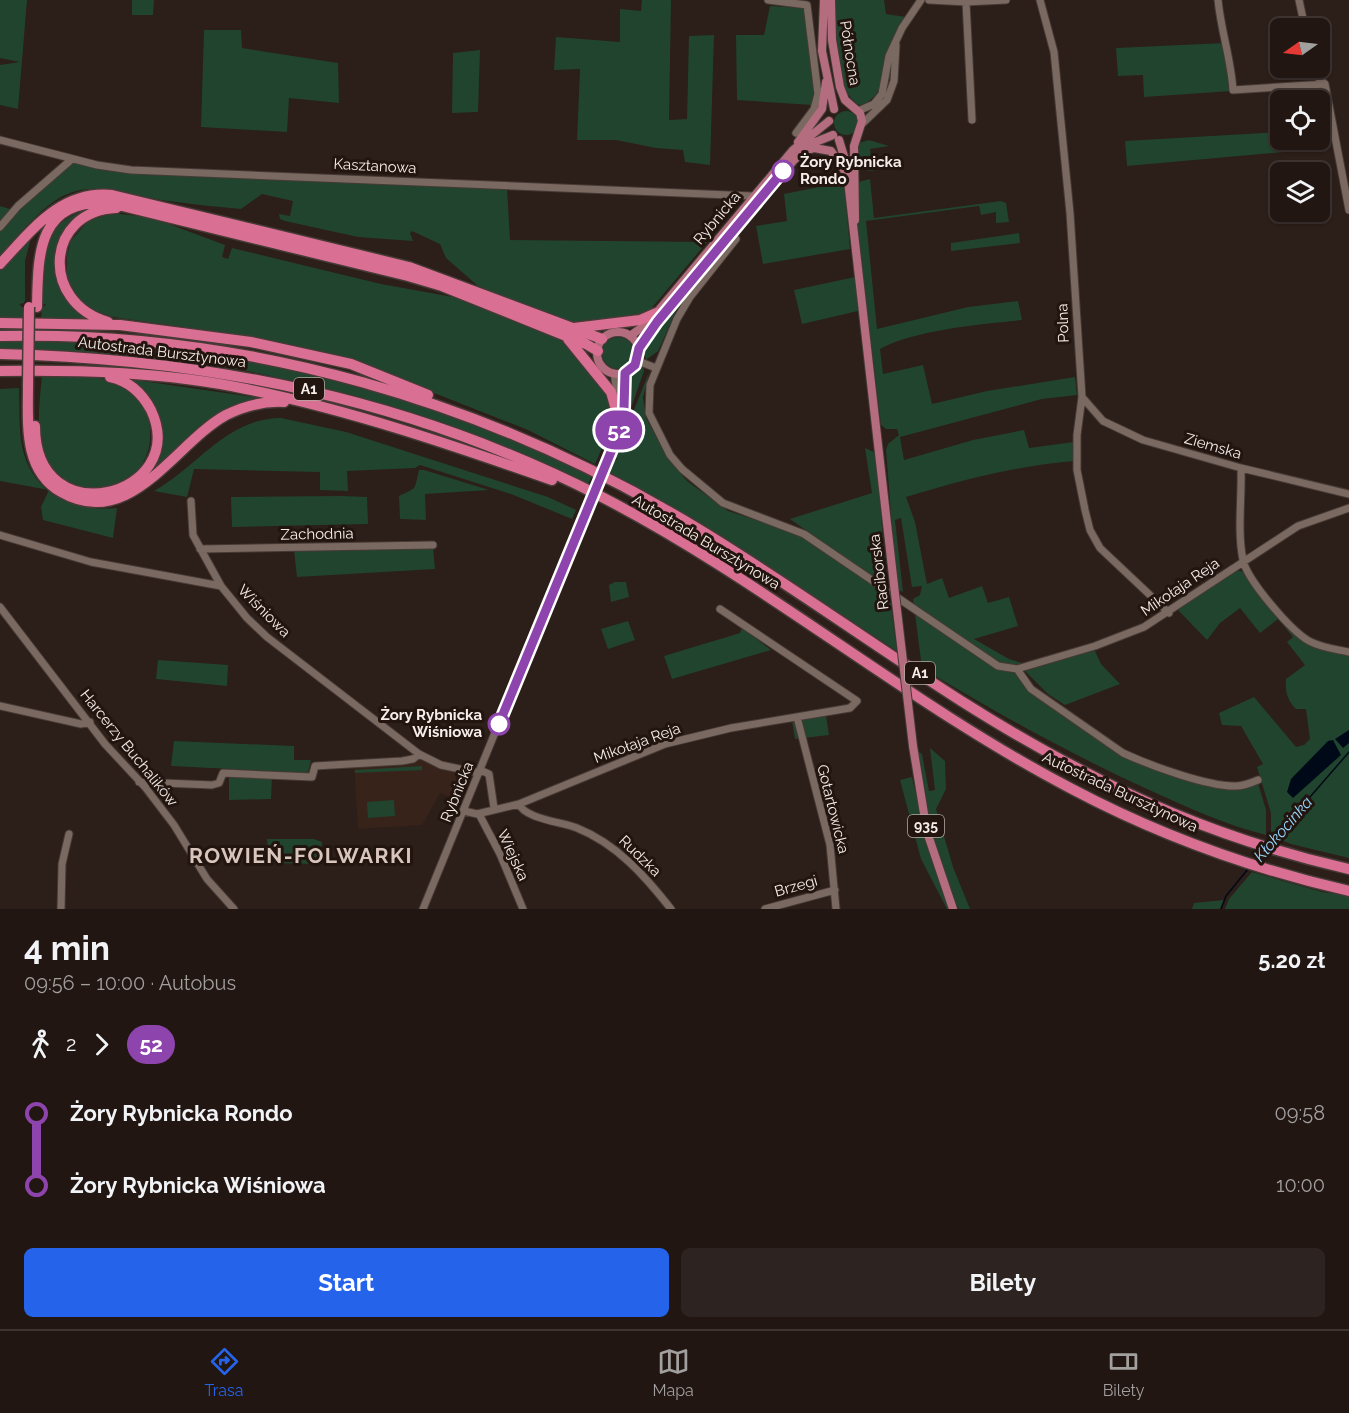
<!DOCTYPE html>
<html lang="pl">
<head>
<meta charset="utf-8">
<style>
  body { margin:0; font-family:Raleway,sans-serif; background:#2d2320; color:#f1f3f6; height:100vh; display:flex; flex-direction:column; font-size:22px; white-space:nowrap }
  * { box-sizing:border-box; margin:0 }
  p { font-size:20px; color:#a29f9f }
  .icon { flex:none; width:33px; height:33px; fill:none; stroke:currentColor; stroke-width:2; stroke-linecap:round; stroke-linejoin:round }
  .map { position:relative; height:909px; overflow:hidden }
  .panel { display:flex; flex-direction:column; background:#211612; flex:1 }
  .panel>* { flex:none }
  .badge { padding:0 12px; border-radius:20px; font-size:21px; line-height:39px }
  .needle { width:39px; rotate:256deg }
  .buttons { position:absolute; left:1270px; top:18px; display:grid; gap:12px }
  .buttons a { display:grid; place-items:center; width:60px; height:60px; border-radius:9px; background:#211612; box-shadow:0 2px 4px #0004,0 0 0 2px #3e3532; font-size:30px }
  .map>.badge { position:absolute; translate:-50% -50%; box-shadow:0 0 0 3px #fff }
  .legs { display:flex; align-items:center; gap:9px; height:66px; padding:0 24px; font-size:20px }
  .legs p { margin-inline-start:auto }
  .headline { display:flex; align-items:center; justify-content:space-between; height:102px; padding:0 24px }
  h1 { font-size:33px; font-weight:700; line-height:45px }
  .primary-button { display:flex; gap:12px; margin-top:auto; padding:12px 24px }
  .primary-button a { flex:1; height:69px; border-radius:9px; background:#2563eb; color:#fff; font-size:24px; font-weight:700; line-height:69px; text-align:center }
  .primary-button a+a { background:#2d2320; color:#f1f3f6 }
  ul { padding:0 24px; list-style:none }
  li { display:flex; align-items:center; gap:21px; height:72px; font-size:22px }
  li i { display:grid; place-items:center; width:9px; height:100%; margin:0 8px; background:currentColor }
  li i::after { content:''; width:15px; height:15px; margin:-8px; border:4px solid; border-radius:50%; background:#211612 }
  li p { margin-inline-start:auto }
  li:first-child i { background:linear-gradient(#0000 50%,currentColor 0) }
  li:last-child i { background:linear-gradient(currentColor 50%,#0000 0) }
  .tab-bar { display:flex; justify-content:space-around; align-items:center; height:84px; border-top:2px solid #3e3532; background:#211612; font-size:16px; color:#a29f9f }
  .tab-bar a { display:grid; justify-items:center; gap:3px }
  .tab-bar .on { color:#2563eb }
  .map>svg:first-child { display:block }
  .built { fill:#372319 }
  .green { fill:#21442f }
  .water { fill:#000917 }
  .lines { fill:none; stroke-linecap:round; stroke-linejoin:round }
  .stream { stroke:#000917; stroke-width:1.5 }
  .minor-casing { stroke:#463a36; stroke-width:9 }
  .major-casing { stroke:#463a36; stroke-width:10 }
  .highway-casing { stroke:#463a36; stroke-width:13 }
  .minor { stroke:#7a6961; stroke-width:7 }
  .major { stroke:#b36d7e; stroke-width:8 }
  .highway { stroke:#d96f92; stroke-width:10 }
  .minor-bridge-casing { stroke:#463a36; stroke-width:9; stroke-linecap:butt }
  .major-bridge-casing { stroke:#463a36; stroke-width:10; stroke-linecap:butt }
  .highway-bridge-casing { stroke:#463a36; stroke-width:13; stroke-linecap:butt }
  .minor-bridge { stroke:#7a6961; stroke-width:7 }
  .major-bridge { stroke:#b36d7e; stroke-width:8 }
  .highway-bridge { stroke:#d96f92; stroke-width:10 }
  .line-1-casing { stroke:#fff; stroke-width:14 }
  .line-1 { stroke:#8e44ad; stroke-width:9 }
  .stop-1-dot { fill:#fff; stroke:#8e44ad; stroke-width:3 }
  .labels { text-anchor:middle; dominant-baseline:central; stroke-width:6; stroke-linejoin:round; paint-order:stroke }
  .shield { fill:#22150f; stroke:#b6aca7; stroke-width:1.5 }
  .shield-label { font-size:14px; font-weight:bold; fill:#f6ece8 }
  .street-label { font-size:15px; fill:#f6ece8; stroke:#22150f }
  .stop-label { font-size:15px; font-weight:bold; fill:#f6ece8; stroke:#22150f; text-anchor:start }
  .water-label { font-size:16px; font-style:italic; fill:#96d4fe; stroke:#22150f }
  .district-label { font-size:21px; font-weight:bold; letter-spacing:1.5px; fill:#d8c5bc; stroke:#22150f }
</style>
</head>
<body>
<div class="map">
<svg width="1349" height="909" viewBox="0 0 1349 909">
  <rect width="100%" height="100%" fill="#2c1e18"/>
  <path class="built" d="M 425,759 L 464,771 L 470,778 L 459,800 L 440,793 L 422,825 L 358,829 L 354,765 Z"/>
  <path class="green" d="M 0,0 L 27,0 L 18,109 L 0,105 L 0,65 L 20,62 L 0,58 Z
    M 132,0 L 154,0 L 153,15 L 132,15 Z
    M 642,0 L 671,0 L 669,120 L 687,119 L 689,36 L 714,35 L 710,165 L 685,162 L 683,150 L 656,148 L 616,140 L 577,140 L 580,69 L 554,70 L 556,37 L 620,42 L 620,9 L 641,11 Z
    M 835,0 L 884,0 L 886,14 L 906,17 C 898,40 886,103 859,105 C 829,84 835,32 835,0 Z
    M 770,6 L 805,8 L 817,103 L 813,105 L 737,100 L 736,35 L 764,35 Z
    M 204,30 L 241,30 L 242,48 L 338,63 L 339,103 L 289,98 L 287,132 L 201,127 Z
    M 1225,43 L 1232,91 L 1144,97 L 1143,75 L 1118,76 L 1116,48 Z
    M 480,50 L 478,112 L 452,113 L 453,53 Z
    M834 123a12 12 0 1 1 24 0a12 12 0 1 1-24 0Z
    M 1281,132 L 1281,140 L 1316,140 L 1317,149 L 1127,166 L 1125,141 Z
    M 869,140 L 889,146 L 870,149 L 873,171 L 857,169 L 859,143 Z
    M 64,161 L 121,171 L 507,188 L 510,240 L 707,242 L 646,315 L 579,326 L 566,323 L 478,286 L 446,258 L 440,244 L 412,231 L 410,233 L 413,241 L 358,237 L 285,221 L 280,219 L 279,214 L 290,216 L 293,201 L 262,194 L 241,209 C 217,207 192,204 168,201 C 130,196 95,178 59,198 C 36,212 18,237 0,257 L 0,206 L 10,209 L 63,165 Z
    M 870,179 L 874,218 L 1001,201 L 1006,203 L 1009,222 L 996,223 L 996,212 L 981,215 L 979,206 L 866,221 L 877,329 L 968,307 L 1018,301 L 1022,320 C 982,324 913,330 880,349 L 883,374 L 923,365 L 932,404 L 987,391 L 1075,377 L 1077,395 L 1042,399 L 900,437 L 904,460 L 973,440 L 1024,430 L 1029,448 L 1074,442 L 1074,461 C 1015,466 962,480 906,497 L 915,522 L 927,584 L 942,578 L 949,598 L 982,586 L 988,603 L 1009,597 L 1018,626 L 974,639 L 1009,659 L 1025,664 L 1000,664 L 914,608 L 913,599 L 920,595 L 922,586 L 912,587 L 901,518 L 895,520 L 903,592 L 897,589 L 886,450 L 888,444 L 899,435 L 897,429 L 886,429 L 881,425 L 857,227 L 858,182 Z
    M 844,182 L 850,249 L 763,264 L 756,226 L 787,221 L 784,194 Z
    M 95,207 C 86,213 75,218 68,226 C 40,258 59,300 90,320 L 41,318 L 42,309 L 46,304 L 42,304 C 44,252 37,224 95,207 Z
    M 113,213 L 153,218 L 225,245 L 222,257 L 228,259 L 232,248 L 381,284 L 464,299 L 565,340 L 608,393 L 613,409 L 608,434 L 595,464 L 528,430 L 348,359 L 240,335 L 113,317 L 90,309 L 76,298 L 67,282 L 67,256 L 71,241 L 88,221 Z
    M 1019,233 L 1020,243 L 951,251 L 951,243 Z
    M 31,238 L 25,261 L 25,300 L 24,303 L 19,304 L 24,309 L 24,318 L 0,318 L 0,270 Z
    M 703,273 L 676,311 L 658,351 L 646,360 L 642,349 L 670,310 Z
    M 855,277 L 858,311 L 802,324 L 794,290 Z
    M602 353a16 16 0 1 1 32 0a16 16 0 1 1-32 0Z
    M 23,340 C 62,341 102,340 141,344 C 301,363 446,407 593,474 L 587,486 C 494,452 402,414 308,386 C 216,357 96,353 0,349 L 0,341 Z
    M 643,366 L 644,371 L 624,428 L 627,378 Z
    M 649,372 L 643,398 L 646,418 L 668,459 L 687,481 L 728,511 L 792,532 L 818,546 L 890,597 L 897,651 L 738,547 L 609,472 L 613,461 L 618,459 L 615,458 Z
    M 42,375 C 67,376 96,374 119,384 C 134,391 146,406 149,422 C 162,492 66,516 44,453 C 35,429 40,400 42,375 Z
    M 129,379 L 267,399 L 179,446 L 149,472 C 172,436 159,405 129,379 Z
    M 19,388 C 20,409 18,434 24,454 C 37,497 76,512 117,508 L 113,538 L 43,520 L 41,507 L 49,490 L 0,481 L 0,389 Z
    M 281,418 L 346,432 L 548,497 L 576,510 L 572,519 L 511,494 L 420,465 L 415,468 L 347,471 L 348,491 L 320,490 L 320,472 L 194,469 L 187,497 L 154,491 C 197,467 227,418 281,418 Z
    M 865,448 L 876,453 L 887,587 L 790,519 L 872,493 Z
    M 419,470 L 424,470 L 489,490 L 425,494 L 426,520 L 400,519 L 399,496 C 417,487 414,492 419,470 Z
    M 342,496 L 367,497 L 368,524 L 232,527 L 231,497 Z
    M 433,548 L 435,569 L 297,577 L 294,550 Z
    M 1236,570 L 1244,572 L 1298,637 L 1318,649 L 1349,654 L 1349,858 L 1291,844 L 1271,836 L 1271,813 L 1257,767 L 1263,764 L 1241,726 L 1222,725 L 1219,713 L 1254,697 L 1296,747 L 1304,745 L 1310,739 L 1306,709 L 1296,709 C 1287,700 1285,691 1286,679 L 1305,665 L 1287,642 L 1293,637 L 1278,619 L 1260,633 L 1240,608 L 1220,623 L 1207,640 L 1177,609 Z
    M 615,582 L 626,582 L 629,597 L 611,602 L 609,585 Z
    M 915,614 L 996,668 L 1014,673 L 1129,760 L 1166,773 L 1235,790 L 1258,783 L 1266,810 L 1266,835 C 1225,825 1185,806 1147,789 C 1068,753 995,712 922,668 Z
    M 628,621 L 635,640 L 608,649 L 601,629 Z
    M 742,628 L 771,650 L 672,679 L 664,656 L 740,633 Z
    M 1094,649 L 1101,664 L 1120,684 L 1065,705 L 1048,694 L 1025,671 Z
    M 158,660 L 228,665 L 227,686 L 156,679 Z
    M 826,716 L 829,735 L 795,739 L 792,721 Z
    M 174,741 L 294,746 L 294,760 L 311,760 L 308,773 L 171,766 Z
    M 930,748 L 945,761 L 946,789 L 936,809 L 953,867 L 970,909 L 959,909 C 932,862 924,802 916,750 L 922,754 L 929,791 L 935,790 Z
    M 422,766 L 422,770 L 355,773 L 355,770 Z
    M 229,776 L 272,776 L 271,799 L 229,800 Z
    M 912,777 L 930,855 L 950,909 L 947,909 L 921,859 L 900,780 Z
    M 394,800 L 395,816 L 368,818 L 367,802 Z
    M 267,839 L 314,839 L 322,842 L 320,864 L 269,863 Z
    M 1252,872 L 1322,892 L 1349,896 L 1349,909 L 1225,909 L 1229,899 Z
    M 1224,900 L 1220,909 L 1192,909 L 1194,903 Z"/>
  <path class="water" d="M 1349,730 L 1349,743 L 1343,748 L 1335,739 Z
    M 1333,740 L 1341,755 L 1293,798 L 1287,792 L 1291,779 L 1328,741 Z"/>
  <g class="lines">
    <path class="stream" d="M 1271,842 L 1349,752
      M 1255,861 L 1264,850
      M 1221,909 L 1226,896 L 1248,869"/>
    <g class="minor-casing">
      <path id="minor" d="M 768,0 L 807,5 L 818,94 L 814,109 L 796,133
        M 929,0 L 966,2 L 1006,0
        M 1040,0 L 1054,52 L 1070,213 L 1082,397 L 1077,435 L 1077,470 L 1085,510 L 1090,530 L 1100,548 L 1169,613
        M 1218,0 C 1221,31 1231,59 1233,90 L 1325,84
        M 1299,0 L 1305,28
        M 966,2 L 972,120
        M 1312,68 L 1313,73 L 1325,84 L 1349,210
        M 858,111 L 874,104 L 882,94 L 889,56 L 902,28 L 921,0
        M 863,123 L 887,100 L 894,81 L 896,45
        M 0,140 L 97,165 L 131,170 L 753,196
        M 0,227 L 18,206 L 72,159
        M 736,239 L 690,297 L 677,319 L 650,385 L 649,413 L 670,455 L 682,469 L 723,503 L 804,534 L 998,666 L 1017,669 L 1095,646 L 1144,627 L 1298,526 L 1349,508
        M 638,361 L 656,368
        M 1082,397 L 1103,421 L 1143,440 L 1241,468 L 1349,494
        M 610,445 L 618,400 L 614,373
        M 608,454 L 621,423 L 625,373
        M 1241,468 C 1242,498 1237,531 1243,560 C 1247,580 1291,631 1309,641 C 1322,648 1335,649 1349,652
        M 191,501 L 193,535 L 221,586
        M 0,535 L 91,562 L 221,586 L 247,618 L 267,637 L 419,754 L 441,765 L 479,773
        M 200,549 L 433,545
        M 0,607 L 105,744 L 145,787 L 174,825 L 207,879 L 234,909
        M 1017,669 L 1031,689 L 1123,753 C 1149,765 1208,787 1236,786 C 1244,786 1251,783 1258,780
        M 0,706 L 81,724 L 90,722
        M 797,717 L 830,845 L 836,909
        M 480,770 L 489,774 L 494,808
        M 139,782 L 212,785 L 219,783 L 223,773 L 312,777 L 315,766 L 402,761 L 413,759 L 419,754
        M 519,804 C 525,819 563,822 577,828 C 617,844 645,876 671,909
        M 464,811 L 477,814 L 519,804 L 665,744 L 731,728 L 850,708 L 857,701 L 720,609
        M 479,814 L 500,854 L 523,909
        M 61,909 L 62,864 L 69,834
        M 423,909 L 583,517
        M 765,909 L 835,890"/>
    </g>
    <g class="major-casing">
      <path id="major" d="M 824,0 L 822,51 L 834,109
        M 831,0 L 832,40 L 840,87 L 845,100 L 860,113 L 862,121 L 854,146 L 855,220
        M 839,140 L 846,163 L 894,585
        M 798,142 L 822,109 L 826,82
        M 805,151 L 814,148 L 831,151 L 844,170
        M597 353a21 21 0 1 1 42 0a21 21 0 1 1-42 0Z
        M 630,336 L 648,323 L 793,150 L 829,121
        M 639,348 L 657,322 L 794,160 L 813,143 L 833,135
        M 913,746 L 927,832 L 953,909"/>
    </g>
    <g class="highway-casing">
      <path id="highway" d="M 0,264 C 32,230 61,190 112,195 L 409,267 L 602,339
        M 37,307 C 38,252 38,199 110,203 L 408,276 L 442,286 L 586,344 L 598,351
        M 108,322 C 39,302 46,211 116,208
        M 0,323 L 120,325 L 251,342 L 351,364 L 428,395
        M 574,328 L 640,320 L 656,313
        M 0,336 C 246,330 487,401 697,528 C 826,606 945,700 1079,769 C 1164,814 1255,848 1349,869
        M 568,339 L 611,392 L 616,410
        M 0,354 C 211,359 410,399 600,496 C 765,581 907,703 1072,789 C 1159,835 1253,869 1349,891
        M 0,371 C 81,370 166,372 246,389 C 350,410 452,445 552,480
        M 28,385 C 28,424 23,470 61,492 C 130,532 175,443 226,415 C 244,406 264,401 284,402
        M 35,426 C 35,537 191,496 151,410 C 142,393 129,381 110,377"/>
    </g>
    <use href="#minor" class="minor"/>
    <use href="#major" class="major"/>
    <use href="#highway" class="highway"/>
    <g class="minor-bridge-casing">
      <path id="minor-bridge" d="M 583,517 L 608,454"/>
    </g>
    <g class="major-bridge-casing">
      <path id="major-bridge" d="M 894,585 L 913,746"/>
    </g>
    <g class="highway-bridge-casing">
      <path id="highway-bridge" d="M 28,385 L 29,307"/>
    </g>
    <use href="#minor-bridge" class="minor-bridge"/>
    <use href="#major-bridge" class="major-bridge"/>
    <use href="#highway-bridge" class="highway-bridge"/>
  </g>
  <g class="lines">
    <g class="line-1-casing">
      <path id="line-1" d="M 499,724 L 618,435 L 624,408 L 625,373 L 635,365 L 639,348 L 657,322 L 783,171"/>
    </g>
    <use href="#line-1" class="line-1"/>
  </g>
  <g class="stop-1-dot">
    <circle cx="783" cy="171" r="10"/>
    <circle cx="499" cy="724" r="10"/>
  </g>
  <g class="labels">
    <g class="shield">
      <rect x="294" y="378" width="30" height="22" rx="4.5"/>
      <rect x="905" y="662" width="30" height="22" rx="4.5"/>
      <rect x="908" y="815" width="36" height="22" rx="4.5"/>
    </g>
    <g class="shield-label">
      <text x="309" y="389">A1</text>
      <text x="920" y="673">A1</text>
      <text x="926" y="826">935</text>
    </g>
    <g class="street-label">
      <text transform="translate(850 53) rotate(81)">Północna</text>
      <text transform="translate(375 166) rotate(3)">Kasztanowa</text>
      <text transform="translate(717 218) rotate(-50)">Rybnicka</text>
      <text transform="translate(1063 323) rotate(-92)">Polna</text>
      <text transform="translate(162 352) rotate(7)">Autostrada Bursztynowa</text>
      <text transform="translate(1213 446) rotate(16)">Ziemska</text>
      <text transform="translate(317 534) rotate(-1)">Zachodnia</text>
      <text transform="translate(706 542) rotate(31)">Autostrada Bursztynowa</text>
      <text transform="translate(879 572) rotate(-97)">Raciborska</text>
      <text transform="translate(1180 587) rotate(-34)">Mikołaja Reja</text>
      <text transform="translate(264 611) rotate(45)">Wiśniowa</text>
      <text transform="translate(637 743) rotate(-20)">Mikołaja Reja</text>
      <text transform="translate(129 748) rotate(51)">Harcerzy Buchalików</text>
      <text transform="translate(457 792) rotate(-68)">Rybnicka</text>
      <text transform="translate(1120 792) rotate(25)">Autostrada Bursztynowa</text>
      <text transform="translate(833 809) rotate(76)">Gotartowicka</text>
      <text transform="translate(513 855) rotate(65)">Wiejska</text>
      <text transform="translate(640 856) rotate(44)">Rudzka</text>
      <text transform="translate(796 886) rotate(-16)">Brzegi</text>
    </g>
    <g class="stop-label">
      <text x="800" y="162">Żory Rybnicka<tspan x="800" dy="17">Rondo</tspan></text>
      <text x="482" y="715" text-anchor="end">Żory Rybnicka<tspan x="482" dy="17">Wiśniowa</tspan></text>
    </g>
    <g class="water-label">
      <text transform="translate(1283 829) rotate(-49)">Kłokocinka</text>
    </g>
    <g class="district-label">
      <text x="301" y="855">ROWIEŃ-FOLWARKI</text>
    </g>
  </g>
</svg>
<div class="buttons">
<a><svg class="needle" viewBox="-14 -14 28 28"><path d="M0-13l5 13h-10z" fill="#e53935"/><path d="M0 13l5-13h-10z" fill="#a29f9f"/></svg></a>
<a><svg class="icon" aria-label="locate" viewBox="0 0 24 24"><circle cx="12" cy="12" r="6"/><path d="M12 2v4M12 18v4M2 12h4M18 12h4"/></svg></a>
<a><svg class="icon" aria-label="layers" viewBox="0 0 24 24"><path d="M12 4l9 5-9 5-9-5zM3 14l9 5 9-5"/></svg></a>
</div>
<b class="badge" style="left:619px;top:430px;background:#8e44ad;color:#fff">52</b>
</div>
<section class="panel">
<div class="headline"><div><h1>4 min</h1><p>09:56 – 10:00 · Autobus</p></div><b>5.20 zł</b></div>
<div class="legs"><svg class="icon" aria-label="walk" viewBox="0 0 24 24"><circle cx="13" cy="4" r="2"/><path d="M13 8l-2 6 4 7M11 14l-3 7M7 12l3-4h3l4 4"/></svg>2<svg class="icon" aria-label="forward" viewBox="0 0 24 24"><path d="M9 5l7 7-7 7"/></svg><b class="badge" style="background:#8e44ad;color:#fff">52</b></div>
<ul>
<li><i style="color:#8e44ad"></i><b>Żory Rybnicka Rondo</b><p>09:58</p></li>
<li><i style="color:#8e44ad"></i><b>Żory Rybnicka Wiśniowa</b><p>10:00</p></li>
</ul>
<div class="primary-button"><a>Start</a><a>Bilety</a></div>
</section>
<nav class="tab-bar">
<a class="on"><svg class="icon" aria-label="directions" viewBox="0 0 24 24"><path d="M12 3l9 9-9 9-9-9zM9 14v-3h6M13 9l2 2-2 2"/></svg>Trasa</a>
<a><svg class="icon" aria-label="map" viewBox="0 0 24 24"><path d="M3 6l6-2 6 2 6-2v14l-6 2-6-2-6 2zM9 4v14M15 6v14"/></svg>Mapa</a>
<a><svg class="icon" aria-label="tickets" viewBox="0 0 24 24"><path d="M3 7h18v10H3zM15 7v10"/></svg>Bilety</a>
</nav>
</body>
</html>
